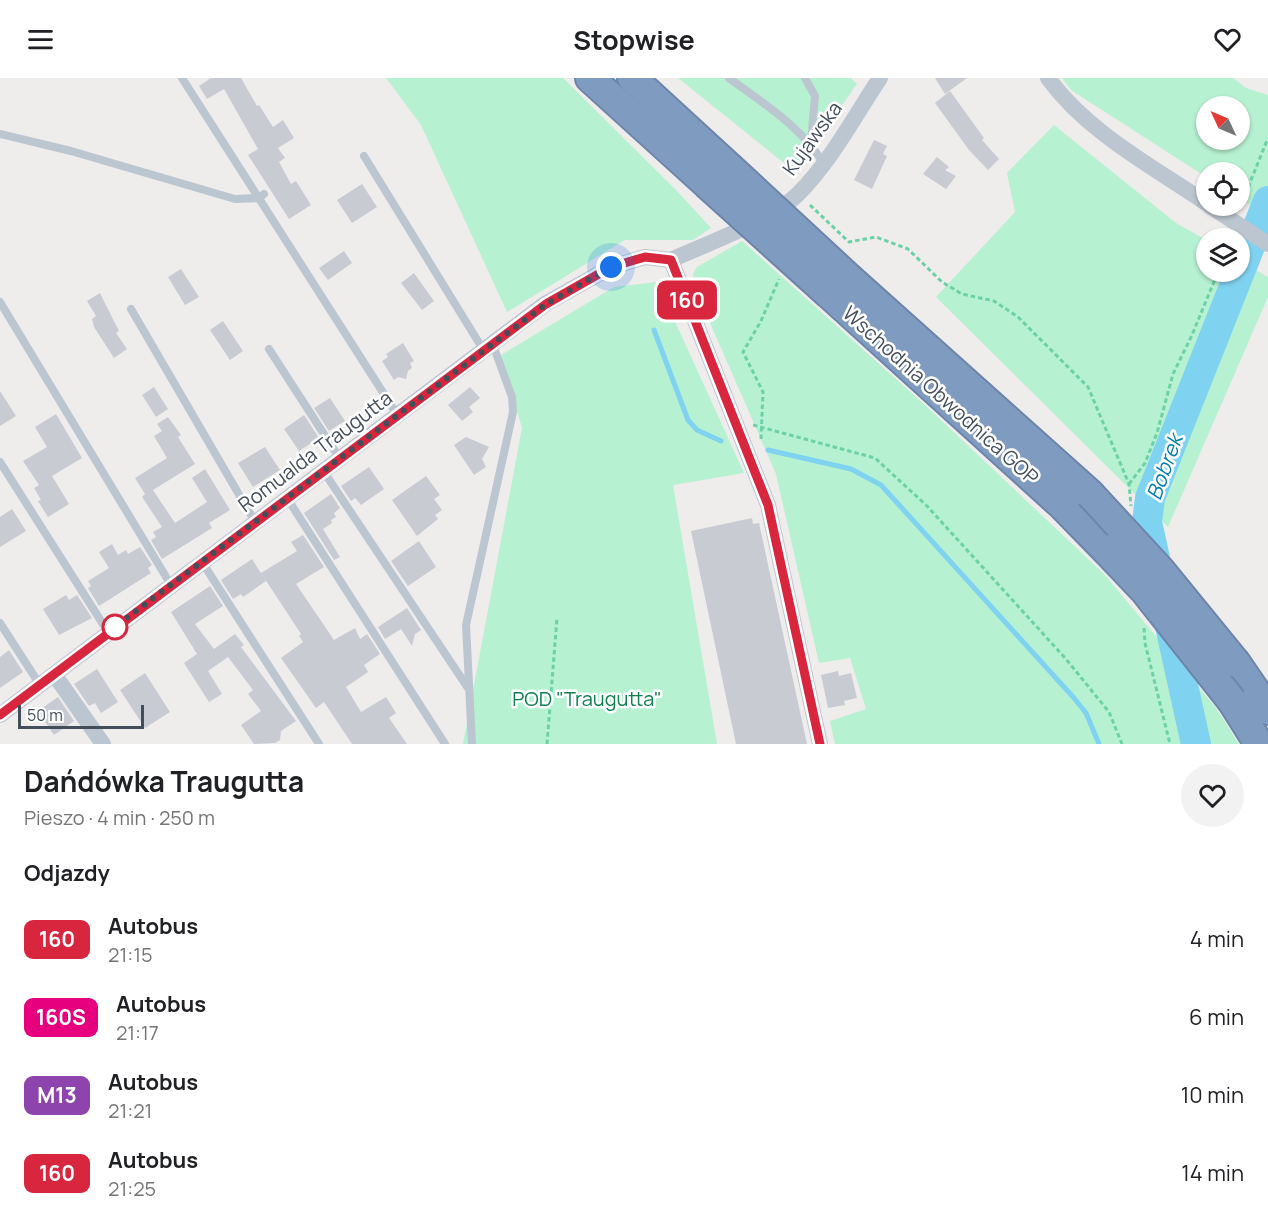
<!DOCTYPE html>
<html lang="pl">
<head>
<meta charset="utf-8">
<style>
  body { margin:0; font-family:Manrope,sans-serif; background:#f2f2f2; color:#202124; height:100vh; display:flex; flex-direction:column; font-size:22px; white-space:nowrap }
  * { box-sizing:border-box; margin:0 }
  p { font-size:20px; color:#757577 }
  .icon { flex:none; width:33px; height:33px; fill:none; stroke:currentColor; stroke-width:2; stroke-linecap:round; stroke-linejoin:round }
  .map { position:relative; height:666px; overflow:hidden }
  .details { display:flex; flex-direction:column; background:#fff; flex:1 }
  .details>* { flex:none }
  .badge { padding:0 12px; border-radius:9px; font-size:21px; line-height:39px }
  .needle { width:39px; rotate:314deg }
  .fabs { position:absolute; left:1196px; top:18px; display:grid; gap:12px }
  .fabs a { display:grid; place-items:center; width:54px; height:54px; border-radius:50%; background:#fff; box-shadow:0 2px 4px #0004; font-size:30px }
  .scale { position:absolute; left:18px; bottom:15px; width:126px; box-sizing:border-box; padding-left:6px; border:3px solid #444e5b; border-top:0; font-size:16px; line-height:21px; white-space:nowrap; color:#444e5b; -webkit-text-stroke:4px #fff; paint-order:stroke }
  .you { position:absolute; width:30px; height:30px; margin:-15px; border:4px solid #fff; border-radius:50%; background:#1a73e8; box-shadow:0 0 0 9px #1a73e833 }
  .map>.badge { position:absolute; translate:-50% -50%; box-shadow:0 0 0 3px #fff }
  h2 { padding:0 24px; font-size:22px; line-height:54px }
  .round { display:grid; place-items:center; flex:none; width:63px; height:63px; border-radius:32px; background:#f2f2f2 }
  .headline { display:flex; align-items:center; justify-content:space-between; height:102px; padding:0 24px }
  h1 { font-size:28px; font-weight:700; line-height:45px }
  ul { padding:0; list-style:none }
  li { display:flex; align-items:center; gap:18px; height:78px; padding:0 24px }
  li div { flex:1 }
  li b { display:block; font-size:22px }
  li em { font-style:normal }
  li .badge { min-width:66px; font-weight:700; text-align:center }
  header { display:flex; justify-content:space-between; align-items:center; height:78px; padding:0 24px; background:#fff; font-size:27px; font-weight:700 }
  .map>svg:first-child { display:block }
  .green { fill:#b6f1d1; fill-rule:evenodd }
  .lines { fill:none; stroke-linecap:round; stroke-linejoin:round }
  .stream { stroke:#80d2f1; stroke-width:5 }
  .river { stroke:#80d2f1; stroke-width:30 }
  .building { fill:#c9cbd2 }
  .motorway-casing { stroke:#6b85ab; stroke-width:32 }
  .path { stroke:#6cd1a6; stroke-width:3; stroke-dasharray:4.5 3; stroke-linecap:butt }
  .service { stroke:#bcc6d0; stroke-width:8 }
  .minor { stroke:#bcc6d0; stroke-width:16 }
  .motorway { stroke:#809bc0; stroke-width:28 }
  .motorway-bridge-casing { stroke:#6b85ab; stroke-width:32; stroke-linecap:butt }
  .motorway-bridge { stroke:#809bc0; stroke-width:28 }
  .line-casing { stroke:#fff; stroke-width:14 }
  .line { stroke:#d7263d; stroke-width:9 }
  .walk { stroke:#444e5b; stroke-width:6; stroke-dasharray:0 10.8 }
  .stop-dot { fill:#fff; stroke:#d7263d; stroke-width:3 }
  .labels { text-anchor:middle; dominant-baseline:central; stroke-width:5; stroke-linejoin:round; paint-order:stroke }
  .street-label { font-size:20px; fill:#444e5b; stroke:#fff }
  .park-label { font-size:20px; fill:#108050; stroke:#fff }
  .water-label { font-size:21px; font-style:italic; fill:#027faf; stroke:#fff }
</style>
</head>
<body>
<header><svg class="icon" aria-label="menu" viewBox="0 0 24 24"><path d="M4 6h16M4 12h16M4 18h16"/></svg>Stopwise<svg class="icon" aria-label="heart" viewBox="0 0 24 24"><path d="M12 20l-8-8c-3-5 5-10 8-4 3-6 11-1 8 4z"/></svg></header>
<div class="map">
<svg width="1268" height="666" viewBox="0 0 1268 666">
  <rect width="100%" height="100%" fill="#efecec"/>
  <path class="green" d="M 386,0 L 563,0 L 678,114 L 711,150 L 693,162 L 625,162 L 507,234 L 421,47 Z
    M 678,0 L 851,0 L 857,6 L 795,94 Z
    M 1062,0 L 1233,0 L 1246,10 L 1268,17 L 1268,138 L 1239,120 L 1239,94 L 1206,94 L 1206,99 L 1071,12 ZM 1206,28 L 1239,28 L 1239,62 L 1206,62 Z
    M 1054,47 L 1176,145 L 1206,162 L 1206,194 L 1239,194 L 1239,182 L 1268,199 L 1268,219 L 1168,449 L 936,219 L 1015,134 L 1007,95 Z
    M 742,163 L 926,328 L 1104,496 L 1216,630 L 1239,666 L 835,666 L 830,643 L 866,631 L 850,580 L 819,585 L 776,396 L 694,208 L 693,196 L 697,189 Z
    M 657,204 L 744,395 L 673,407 L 717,666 L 463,666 L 522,350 L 501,277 L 614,209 Z"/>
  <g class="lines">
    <path class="stream" d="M 654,252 L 688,342 L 697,352 L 721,363
      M 768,372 L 851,391 L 881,407 L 1074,620 L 1086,635 L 1099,666"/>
    <path class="river" d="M 1196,666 L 1147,444 L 1150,420 L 1268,123"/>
  </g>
  <path class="building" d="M 211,0 L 241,0 L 257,28 L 259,27 L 273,49 L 283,42 L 294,60 L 278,70 L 285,80 L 279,84 L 291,106 L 296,103 L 311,127 L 289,141 L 248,77 L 258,71 L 224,11 L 207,21 L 199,8 Z
    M 935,0 L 967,0 L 945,16 Z
    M 950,13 L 984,60 L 982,62 L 999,81 L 988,92 L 969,72 L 935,25 Z
    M 874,62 L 887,68 L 883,76 L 887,78 L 872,111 L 854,102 Z
    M 937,79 L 949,89 L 945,92 L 956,98 L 946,111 L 923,96 Z
    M 362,106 L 377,129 L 352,145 L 337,122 Z
    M 344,173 L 352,185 L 328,202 L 319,190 Z
    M 181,191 L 199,219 L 185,227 L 168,199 Z
    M 414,195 L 434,223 L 422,232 L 401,205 Z
    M 100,215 L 119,253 L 116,255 L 127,271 L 114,280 L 94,249 L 92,241 L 96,238 L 87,223 Z
    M 223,243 L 243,273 L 230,282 L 210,252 Z
    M 403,265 L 414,283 L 410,285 L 412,290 L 408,293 L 406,301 L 398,299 L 394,302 L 382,283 L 388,279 L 386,276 Z
    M 154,309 L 168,331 L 156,339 L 142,317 Z
    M 470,309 L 480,320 L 469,329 L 473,334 L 462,343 L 448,327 Z
    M 0,313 L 16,338 L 0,348 Z
    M 330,320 L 345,343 L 329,353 L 314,330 Z
    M 56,336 L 82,380 L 52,398 L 69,426 L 48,439 L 38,423 L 41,422 L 34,410 L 39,407 L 23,383 L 47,369 L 35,349 Z
    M 304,337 L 319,360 L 299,373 L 284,351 Z
    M 168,339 L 181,357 L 178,359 L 195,386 L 153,412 L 175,445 L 207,424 L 192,400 L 205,391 L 230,432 L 209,445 L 212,450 L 162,481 L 151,462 L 156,459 L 153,454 L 162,449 L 142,419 L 145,416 L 135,400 L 167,380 L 154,358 L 162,353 L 157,346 Z
    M 466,359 L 489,369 L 482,381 L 486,389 L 474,397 L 454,367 Z
    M 265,369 L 280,392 L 253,409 L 238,385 Z
    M 369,389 L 384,411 L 361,427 L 355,420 L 351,423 L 341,408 Z
    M 426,398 L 440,417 L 434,421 L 442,432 L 435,437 L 438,441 L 417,458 L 392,422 Z
    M 331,416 L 340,430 L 334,435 L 336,439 L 331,442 L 332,445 L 323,451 L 340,479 L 334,482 L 304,435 Z
    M 12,431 L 26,453 L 0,469 L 0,439 Z
    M 752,440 L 753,446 L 759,445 L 807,666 L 736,666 L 691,453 Z
    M 303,457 L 324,489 L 296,506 L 334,562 L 355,550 L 360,561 L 367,556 L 380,576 L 364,587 L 368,594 L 346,609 L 361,634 L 386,619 L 396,635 L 389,640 L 407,666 L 352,666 L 324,624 L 316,630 L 281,580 L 303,564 L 299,558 L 301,556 L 261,495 L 297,473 L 291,464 Z
    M 419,463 L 436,489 L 408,508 L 391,483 Z
    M 112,466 L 118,477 L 126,472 L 128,476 L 140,469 L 152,487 L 148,490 L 151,495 L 99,528 L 88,510 L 91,508 L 88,503 L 109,490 L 99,474 Z
    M 252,481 L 266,503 L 243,519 L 241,516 L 233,521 L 221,502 Z
    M 210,508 L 223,528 L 195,546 L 214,571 L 235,556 L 244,567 L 241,569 L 296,643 L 281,653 L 280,662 L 275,665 L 254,666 L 241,647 L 261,633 L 248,616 L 253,612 L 228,579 L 208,593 L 222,616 L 209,624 L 184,585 L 197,576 L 171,534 Z
    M 66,517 L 69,522 L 77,517 L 92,540 L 59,557 L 43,531 Z
    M 407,530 L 421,552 L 415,556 L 412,568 L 401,551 L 385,561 L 378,549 Z
    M 9,572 L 23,594 L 0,610 L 0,579 Z
    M 97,591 L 118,624 L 101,635 L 95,625 L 89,628 L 74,606 Z
    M 838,593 L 839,598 L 851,595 L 857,620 L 844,623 L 845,627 L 828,630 L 821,597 Z
    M 145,595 L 170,634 L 145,650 L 120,612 Z
    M 58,619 L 74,643 L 54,657 L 38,633 Z"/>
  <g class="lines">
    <g class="motorway-casing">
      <path id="motorway" d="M 590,0 L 707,106
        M 632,0 L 729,89
        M 851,202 L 1090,416
        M 829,216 L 1063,428 L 1105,471
        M 1236,585 L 1268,632
        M 1232,623 L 1259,666"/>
    </g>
    <path class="path" d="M 1239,120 L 1245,117 L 1268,60
      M 810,127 L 849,164 L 876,159 L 908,171 L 942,204 L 962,216 L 994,223 L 1018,239 L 1088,309 L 1129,406 L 1131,428
      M 1217,160 L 1219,151
      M 753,347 L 875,380 L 927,428 L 1066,581 L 1109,634 L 1122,666
      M 761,361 L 763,314 L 743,274 L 761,243 L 779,201
      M 1129,406 L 1145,385 L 1157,355 L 1173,296 L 1192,257 L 1218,194
      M 1144,550 L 1145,565 L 1170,666
      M 547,666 L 557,540"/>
    <path class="service" d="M 182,0 L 398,338
      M 729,0 C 764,26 801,48 824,86
      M 805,0 L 815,18 L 811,64
      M 0,56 L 71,73 L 235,121 L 259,120 L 264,116
      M 364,78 L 484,273
      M 0,224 L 171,507
      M 131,231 L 255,444
      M 269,271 L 340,381
      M 0,384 L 108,554
      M 324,394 L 468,610
      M 287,420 L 445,666
      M 202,484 L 319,666
      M 0,545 L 40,607
      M 472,666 L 466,547 L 513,334 L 512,319 L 493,267"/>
    <path class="minor" d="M 1048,0 C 1087,54 1152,88 1206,125
      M 1210,128 L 1268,166
      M 671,182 L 768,427 L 820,666
      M 671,182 C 706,166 772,142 798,116 C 831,83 854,39 880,0
      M 54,596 L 103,666
      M 0,637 L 545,226 L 611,189 L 645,179 L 671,182"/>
    <use href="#motorway" class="motorway"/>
    <g class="motorway-bridge-casing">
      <path id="motorway-bridge" d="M 729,89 L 851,202
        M 707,106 L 829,216
        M 1090,416 L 1161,493 L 1236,585
        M 1105,471 L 1145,513 L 1232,623"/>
    </g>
    <use href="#motorway-bridge" class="motorway-bridge"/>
  </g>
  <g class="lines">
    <g class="line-casing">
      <path id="line" d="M 0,637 L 546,226 L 611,189 L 645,179 L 671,182 L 768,427 L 820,666"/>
    </g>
    <use href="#line" class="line"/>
    <path class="walk" d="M 115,549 L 108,554 L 546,226 L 611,189"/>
  </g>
  <circle class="stop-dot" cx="115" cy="549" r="12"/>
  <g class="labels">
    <g class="street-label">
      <text transform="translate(812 60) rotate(-54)">Kujawska</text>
      <text transform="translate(941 317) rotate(42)">Wschodnia Obwodnica GOP</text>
      <text transform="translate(315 373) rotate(-37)">Romualda Traugutta</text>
    </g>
    <g class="park-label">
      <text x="587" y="620">POD "Traugutta"</text>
    </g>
    <g class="water-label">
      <text transform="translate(1164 389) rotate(-70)">Bobrek</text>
    </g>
  </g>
</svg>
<div class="fabs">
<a><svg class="needle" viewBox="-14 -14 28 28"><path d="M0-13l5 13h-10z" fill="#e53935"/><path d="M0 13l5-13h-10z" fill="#757577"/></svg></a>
<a><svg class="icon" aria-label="locate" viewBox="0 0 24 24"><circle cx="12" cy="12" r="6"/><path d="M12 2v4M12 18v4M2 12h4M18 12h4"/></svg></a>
<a><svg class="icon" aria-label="layers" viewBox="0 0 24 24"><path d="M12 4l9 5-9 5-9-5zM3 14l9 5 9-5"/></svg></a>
</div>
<div class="scale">50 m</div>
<div class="you" style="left:611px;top:189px"></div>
<b class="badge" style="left:687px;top:222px;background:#d7263d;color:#fff">160</b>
</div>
<section class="details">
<div class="headline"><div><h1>Dańdówka Traugutta</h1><p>Pieszo · 4 min · 250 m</p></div><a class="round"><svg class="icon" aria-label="heart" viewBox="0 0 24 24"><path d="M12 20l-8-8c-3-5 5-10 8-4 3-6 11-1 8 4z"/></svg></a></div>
<h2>Odjazdy</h2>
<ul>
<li><span class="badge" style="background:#d7263d;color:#fff">160</span><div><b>Autobus</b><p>21:15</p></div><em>4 min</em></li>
<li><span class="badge" style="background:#e6007e;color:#fff">160S</span><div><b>Autobus</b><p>21:17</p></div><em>6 min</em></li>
<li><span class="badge" style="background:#8e44ad;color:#fff">M13</span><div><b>Autobus</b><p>21:21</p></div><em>10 min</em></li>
<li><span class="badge" style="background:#d7263d;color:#fff">160</span><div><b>Autobus</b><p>21:25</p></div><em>14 min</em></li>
</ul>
</section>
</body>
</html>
